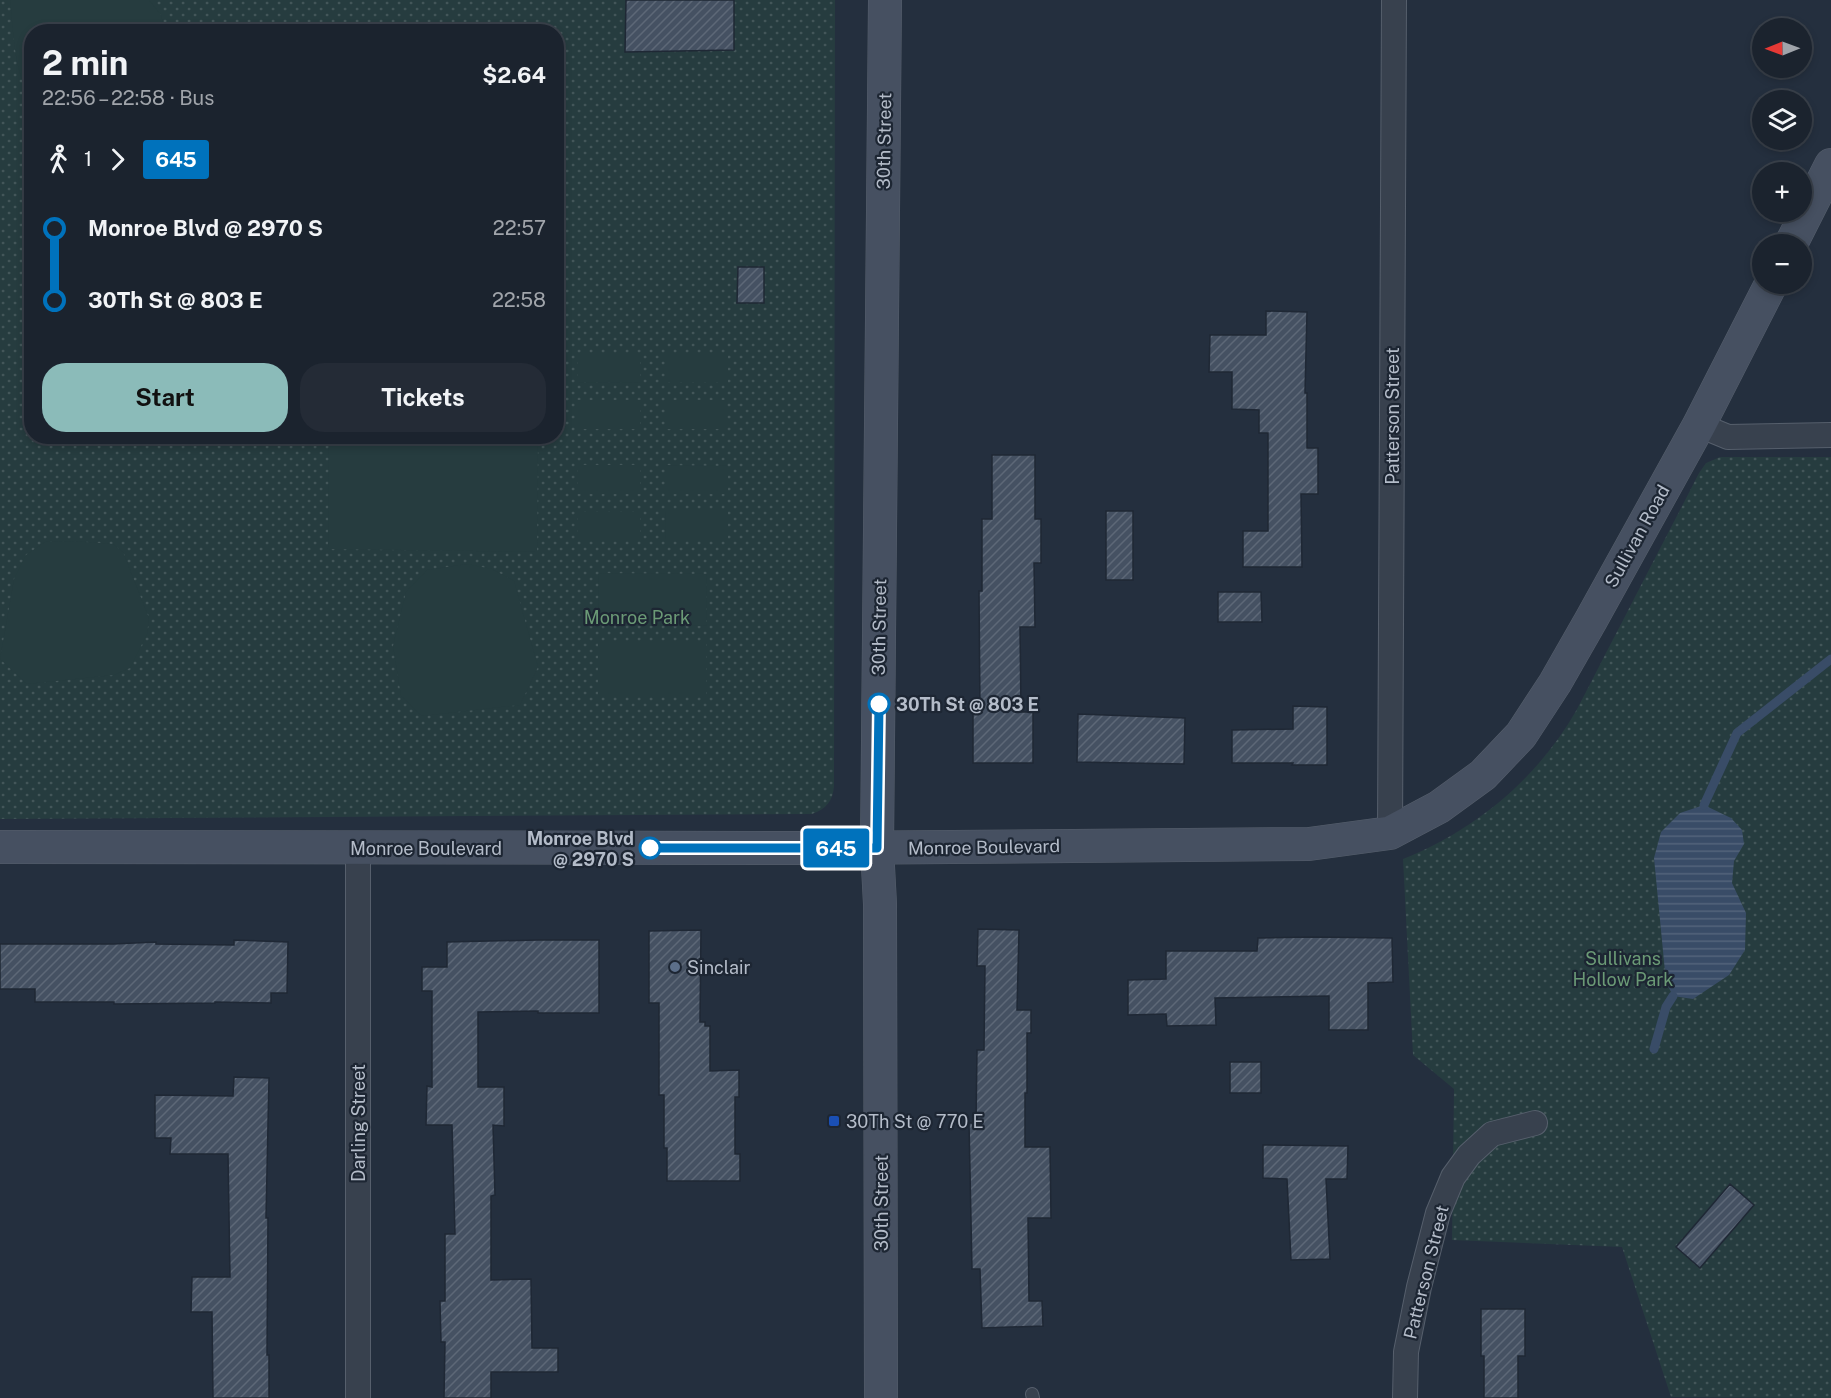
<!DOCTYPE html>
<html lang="en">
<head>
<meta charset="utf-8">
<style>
  body { margin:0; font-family:"Public Sans",sans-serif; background:#242b36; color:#f1f3f6; height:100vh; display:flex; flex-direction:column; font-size:22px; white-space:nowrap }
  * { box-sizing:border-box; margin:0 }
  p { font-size:20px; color:#a0a4aa }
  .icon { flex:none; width:33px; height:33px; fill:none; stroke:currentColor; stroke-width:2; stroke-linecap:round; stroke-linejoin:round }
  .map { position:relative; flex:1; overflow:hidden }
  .sheet { position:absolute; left:24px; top:24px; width:540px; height:420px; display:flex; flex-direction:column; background:#1b232e; border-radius:24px; box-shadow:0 3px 9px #0003,0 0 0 2px #39404a }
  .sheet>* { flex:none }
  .badge { padding:0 12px; border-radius:4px; font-size:21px; line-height:39px }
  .needle { width:39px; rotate:269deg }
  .controls { position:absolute; left:1752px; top:18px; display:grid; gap:12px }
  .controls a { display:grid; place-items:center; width:60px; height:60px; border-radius:50%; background:#1b232e; box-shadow:0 3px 9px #0003,0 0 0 2px #39404a; font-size:30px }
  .map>.badge { position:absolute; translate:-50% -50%; box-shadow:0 0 0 3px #fff }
  .legs { display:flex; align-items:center; gap:9px; height:66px; padding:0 18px; font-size:20px }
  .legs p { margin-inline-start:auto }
  .overview { display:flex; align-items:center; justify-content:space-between; height:102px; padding:0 18px }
  h1 { font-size:33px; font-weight:700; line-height:45px }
  .button { display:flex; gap:12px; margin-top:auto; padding:12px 18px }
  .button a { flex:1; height:69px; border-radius:24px; background:#8bbbb9; color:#111; font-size:24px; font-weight:700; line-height:69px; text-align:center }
  .button a+a { background:#242b36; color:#f1f3f6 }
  ul { padding:0 18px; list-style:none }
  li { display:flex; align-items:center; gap:21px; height:72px; font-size:22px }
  li i { display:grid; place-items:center; width:9px; height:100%; margin:0 8px; background:currentColor }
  li i::after { content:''; width:15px; height:15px; margin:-8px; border:4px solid; border-radius:50%; background:#1b232e }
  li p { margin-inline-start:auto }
  li:first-child i { background:linear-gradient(#0000 50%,currentColor 0) }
  li:last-child i { background:linear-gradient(currentColor 50%,#0000 0) }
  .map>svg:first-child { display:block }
  .grass { fill:url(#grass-dots); fill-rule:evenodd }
  .pitch { fill:#263c3f }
  .water { fill:url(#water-rules) }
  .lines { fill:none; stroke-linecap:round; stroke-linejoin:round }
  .stream { stroke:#394c67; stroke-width:9 }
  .building { fill:url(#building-hatch); stroke:#1f2835; stroke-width:1.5 }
  .lane-casing { stroke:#565f6c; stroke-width:14 }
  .street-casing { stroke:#565f6c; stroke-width:26 }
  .secondary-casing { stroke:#565f6c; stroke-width:34 }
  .lane { stroke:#38414e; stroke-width:12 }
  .street { stroke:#38414e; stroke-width:24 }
  .secondary { stroke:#465061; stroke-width:33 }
  .line-1-casing { stroke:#fff; stroke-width:14 }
  .line-1 { stroke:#0072bc; stroke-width:9 }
  .stop-1-dot { fill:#fff; stroke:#0072bc; stroke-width:3 }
  .service-dot { fill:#5c6f8a; stroke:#1d2633; stroke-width:2 }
  .transit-dot { fill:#1a4fb4; stroke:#1d2633; stroke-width:2 }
  .labels { text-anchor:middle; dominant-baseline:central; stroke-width:4.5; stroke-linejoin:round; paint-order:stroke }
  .street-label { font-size:18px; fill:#b4bcc9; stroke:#1d2633 }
  .park-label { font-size:18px; fill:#6b9a76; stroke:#1d2633 }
  .stop-label { font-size:18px; font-weight:bold; fill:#b4bcc9; stroke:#1d2633; text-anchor:start }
  .poi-label { font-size:18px; fill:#b4bcc9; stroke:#1d2633; text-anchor:start }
</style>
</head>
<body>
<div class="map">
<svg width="1831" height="1398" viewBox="0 0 1831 1398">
  <defs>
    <pattern id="grass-dots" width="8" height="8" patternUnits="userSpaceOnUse" patternTransform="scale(1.5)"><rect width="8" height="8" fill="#263c3f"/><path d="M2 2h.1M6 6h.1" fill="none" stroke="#435659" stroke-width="1.8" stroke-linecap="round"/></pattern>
    <pattern id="water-rules" width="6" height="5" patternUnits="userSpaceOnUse" patternTransform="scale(1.5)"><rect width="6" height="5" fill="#394c67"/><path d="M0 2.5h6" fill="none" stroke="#53647b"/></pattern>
    <pattern id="building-hatch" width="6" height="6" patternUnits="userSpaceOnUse" patternTransform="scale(1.5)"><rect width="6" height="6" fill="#455162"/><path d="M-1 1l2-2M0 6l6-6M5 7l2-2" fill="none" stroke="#5d6877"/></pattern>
  </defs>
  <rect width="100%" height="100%" fill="#242f3e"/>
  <path class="grass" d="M 0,0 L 835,0 L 834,786 C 833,801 826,809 812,814 L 0,819 ZM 32,32 L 556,32 L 556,436 L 32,436 Z
    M 1720,457 L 1831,457 L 1831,1398 L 1671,1397 L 1622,1247 L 1452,1240 L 1454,1089 L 1413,1055 L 1403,859 C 1475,830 1537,779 1576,711 C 1591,683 1605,654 1620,626 C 1646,575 1673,524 1699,473 L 1706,463 Z"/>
  <path class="pitch" d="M 10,0 L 149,0 L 161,15 L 165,31 L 32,32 L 31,94 C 14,80 13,23 10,0 Z
    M 578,354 L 640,354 L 640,383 L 578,382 Z
    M 665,354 L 728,354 L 728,382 L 665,382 Z
    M 577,400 L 640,400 L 640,429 L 577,429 Z
    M 665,400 L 727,400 L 727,429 L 665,429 Z
    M 329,437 L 538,437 L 537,552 L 328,549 Z
    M 578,465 L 640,465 L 640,494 L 578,494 Z
    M 666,465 L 728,466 L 728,494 L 666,494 Z
    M 666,511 L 728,511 L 728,540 L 665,540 Z
    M 578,512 L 640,512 L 640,541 L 578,541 Z
    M 72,541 L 113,544 L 123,552 L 149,618 L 147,634 L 130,668 L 114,675 L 27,684 L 0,659 L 14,579 L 26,555 L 45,542 Z
    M 467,564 L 492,569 L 514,581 L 538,667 L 520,705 L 422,716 L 401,696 L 393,646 L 406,592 L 427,570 Z
    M 599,573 L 707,574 L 706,626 L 598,625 Z
    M 598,643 L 706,643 L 706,695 L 598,695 Z"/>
  <path class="water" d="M 1704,805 L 1731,818 L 1742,830 L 1744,844 L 1734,861 L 1732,883 L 1746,913 L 1745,950 L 1729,975 L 1693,999 L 1673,996 L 1666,982 L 1654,858 L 1661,832 L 1680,813 Z"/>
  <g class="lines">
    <path class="stream" d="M 1704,805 L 1737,733 L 1831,659
      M 1654,1049 L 1666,1007 L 1673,996"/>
  </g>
  <path class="building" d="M 626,0 L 734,0 L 734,50 L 625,52 Z
    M 738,267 L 764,267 L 764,303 L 737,303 Z
    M 1266,311 L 1307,312 L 1305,393 L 1307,393 L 1307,448 L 1318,448 L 1318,494 L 1301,494 L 1302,567 L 1243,567 L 1243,531 L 1268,531 L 1268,433 L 1259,433 L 1259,410 L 1232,409 L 1232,372 L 1209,372 L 1210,335 L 1266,335 Z
    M 992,455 L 1035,455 L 1035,519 L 1041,519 L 1041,563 L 1034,563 L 1035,627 L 1020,627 L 1021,712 L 1033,712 L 1033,763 L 973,763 L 973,712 L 980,712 L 979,591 L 982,591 L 982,519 L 992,519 Z
    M 1106,511 L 1133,511 L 1133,580 L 1106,580 Z
    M 1218,592 L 1261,592 L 1262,622 L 1218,622 Z
    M 1293,706 L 1327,707 L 1327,765 L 1292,765 L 1293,763 L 1232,763 L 1232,730 L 1293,729 Z
    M 1078,714 L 1185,718 L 1184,764 L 1077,762 Z
    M 978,929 L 1019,930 L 1017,1010 L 1031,1010 L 1031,1033 L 1027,1033 L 1027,1093 L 1025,1093 L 1025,1147 L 1050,1147 L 1051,1218 L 1028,1218 L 1029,1301 L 1042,1301 L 1043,1326 L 982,1328 L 980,1269 L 972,1269 L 969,1123 L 976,1123 L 977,1050 L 984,1050 L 985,966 L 977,966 Z
    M 701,930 L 700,1022 L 705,1022 L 705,1026 L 710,1026 L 710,1071 L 739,1070 L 739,1097 L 735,1097 L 735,1154 L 740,1154 L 740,1181 L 667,1181 L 667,1148 L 664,1148 L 664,1095 L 659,1095 L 659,1003 L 649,1003 L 649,931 Z
    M 1312,937 L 1392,938 L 1393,982 L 1368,983 L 1368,1030 L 1329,1030 L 1329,996 L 1215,998 L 1216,1025 L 1167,1026 L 1166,1014 L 1128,1015 L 1128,980 L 1166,979 L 1166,951 L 1257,951 L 1258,938 Z
    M 234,940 L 288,942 L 287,993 L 271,993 L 271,1003 L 215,1002 L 215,1003 L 114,1004 L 114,1002 L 35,1002 L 35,989 L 0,989 L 0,944 L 113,944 L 156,942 L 156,944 L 234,945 Z
    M 538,940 L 599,940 L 599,1013 L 538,1013 L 538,1011 L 478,1012 L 478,1087 L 504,1087 L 504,1126 L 493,1125 L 495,1195 L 491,1196 L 491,1280 L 531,1279 L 532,1348 L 558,1348 L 558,1372 L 491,1372 L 491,1398 L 444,1398 L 445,1342 L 441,1342 L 440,1301 L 445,1301 L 445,1234 L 455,1234 L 452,1125 L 426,1125 L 427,1086 L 432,1087 L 432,991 L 422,991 L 422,967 L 447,967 L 447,942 Z
    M 1230,1062 L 1261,1062 L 1261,1093 L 1230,1093 Z
    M 234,1077 L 269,1078 L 266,1218 L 268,1218 L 267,1355 L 269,1355 L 269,1398 L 213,1398 L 212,1312 L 191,1312 L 192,1277 L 230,1277 L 228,1154 L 170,1154 L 171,1138 L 155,1138 L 155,1095 L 233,1096 Z
    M 1263,1145 L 1348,1146 L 1347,1179 L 1326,1179 L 1330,1259 L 1291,1260 L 1287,1179 L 1263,1178 Z
    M 1730,1184 L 1754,1205 L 1700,1268 L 1676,1247 Z
    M 1481,1309 L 1525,1309 L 1525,1356 L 1518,1356 L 1518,1398 L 1484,1398 L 1484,1356 L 1481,1356 Z"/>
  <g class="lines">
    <g class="lane-casing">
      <path id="lane" d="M 1032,1394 L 1033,1398"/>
    </g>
    <g class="street-casing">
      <path id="street" d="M 1699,425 L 1728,437 L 1831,435
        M 1390,833 L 1394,0
        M 358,1398 L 358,848
        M 1405,1398 L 1406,1352 L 1419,1287 L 1438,1213 L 1453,1177 L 1469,1155 L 1492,1134 L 1535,1123"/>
    </g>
    <g class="secondary-casing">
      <path id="secondary" d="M 1791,244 L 1831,165
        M 0,847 L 820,848 L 1309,844 L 1390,833 L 1439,807 L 1483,775 L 1521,735 L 1555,683 L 1591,620 L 1699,425 L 1771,284
        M 881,1398 L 880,904 L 877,848 L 885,0"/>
    </g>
    <use href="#lane" class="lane"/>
    <use href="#street" class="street"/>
    <use href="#secondary" class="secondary"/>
  </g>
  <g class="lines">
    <g class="line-1-casing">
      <path id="line-1" d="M 650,848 L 877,848 L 879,704"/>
    </g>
    <use href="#line-1" class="line-1"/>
  </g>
  <g class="stop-1-dot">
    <circle cx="879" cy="704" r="10"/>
    <circle cx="650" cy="848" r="10"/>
  </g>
  <circle class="service-dot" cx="675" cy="967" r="6"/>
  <rect class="transit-dot" x="828" y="1115" width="12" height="12" rx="3"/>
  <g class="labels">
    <g class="street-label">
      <text transform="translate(884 141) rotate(-89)">30th Street</text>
      <text transform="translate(1392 416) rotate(-90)">Patterson Street</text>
      <text transform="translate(1637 536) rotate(-61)">Sullivan Road</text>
      <text transform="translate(879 627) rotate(-89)">30th Street</text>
      <text transform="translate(984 847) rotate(-1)">Monroe Boulevard</text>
      <text x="426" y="848">Monroe Boulevard</text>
      <text transform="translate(358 1123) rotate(-90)">Darling Street</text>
      <text transform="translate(881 1203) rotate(-90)">30th Street</text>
      <text transform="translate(1426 1272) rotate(-76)">Patterson Street</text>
    </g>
    <g class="park-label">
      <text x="637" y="617">Monroe Park</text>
      <text x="1623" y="958">Sullivans<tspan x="1623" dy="21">Hollow Park</tspan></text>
    </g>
    <g class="stop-label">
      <text x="896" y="704">30Th St @ 803 E</text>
      <text x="634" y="838" text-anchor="end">Monroe Blvd<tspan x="634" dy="21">@ 2970 S</tspan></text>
    </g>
    <g class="poi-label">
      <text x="687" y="967">Sinclair</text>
      <text x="846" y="1121">30Th St @ 770 E</text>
    </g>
  </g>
</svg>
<div class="controls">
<a><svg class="needle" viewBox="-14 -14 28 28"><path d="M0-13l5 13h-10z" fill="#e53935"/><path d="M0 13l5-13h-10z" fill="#a0a4aa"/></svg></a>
<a><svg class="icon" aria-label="layers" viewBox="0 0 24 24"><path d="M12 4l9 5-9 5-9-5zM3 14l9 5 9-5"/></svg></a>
<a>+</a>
<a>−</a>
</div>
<b class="badge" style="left:836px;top:848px;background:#0072bc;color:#fff">645</b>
<section class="sheet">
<div class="overview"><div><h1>2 min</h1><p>22:56 – 22:58 · Bus</p></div><b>$2.64</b></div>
<div class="legs"><svg class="icon" aria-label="walk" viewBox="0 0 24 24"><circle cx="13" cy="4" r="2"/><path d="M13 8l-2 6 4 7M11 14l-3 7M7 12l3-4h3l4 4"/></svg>1<svg class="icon" aria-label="forward" viewBox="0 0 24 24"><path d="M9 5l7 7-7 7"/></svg><b class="badge" style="background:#0072bc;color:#fff">645</b></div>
<ul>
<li><i style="color:#0072bc"></i><b>Monroe Blvd @ 2970 S</b><p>22:57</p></li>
<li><i style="color:#0072bc"></i><b>30Th St @ 803 E</b><p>22:58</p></li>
</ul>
<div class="button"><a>Start</a><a>Tickets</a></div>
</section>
</div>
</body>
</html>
